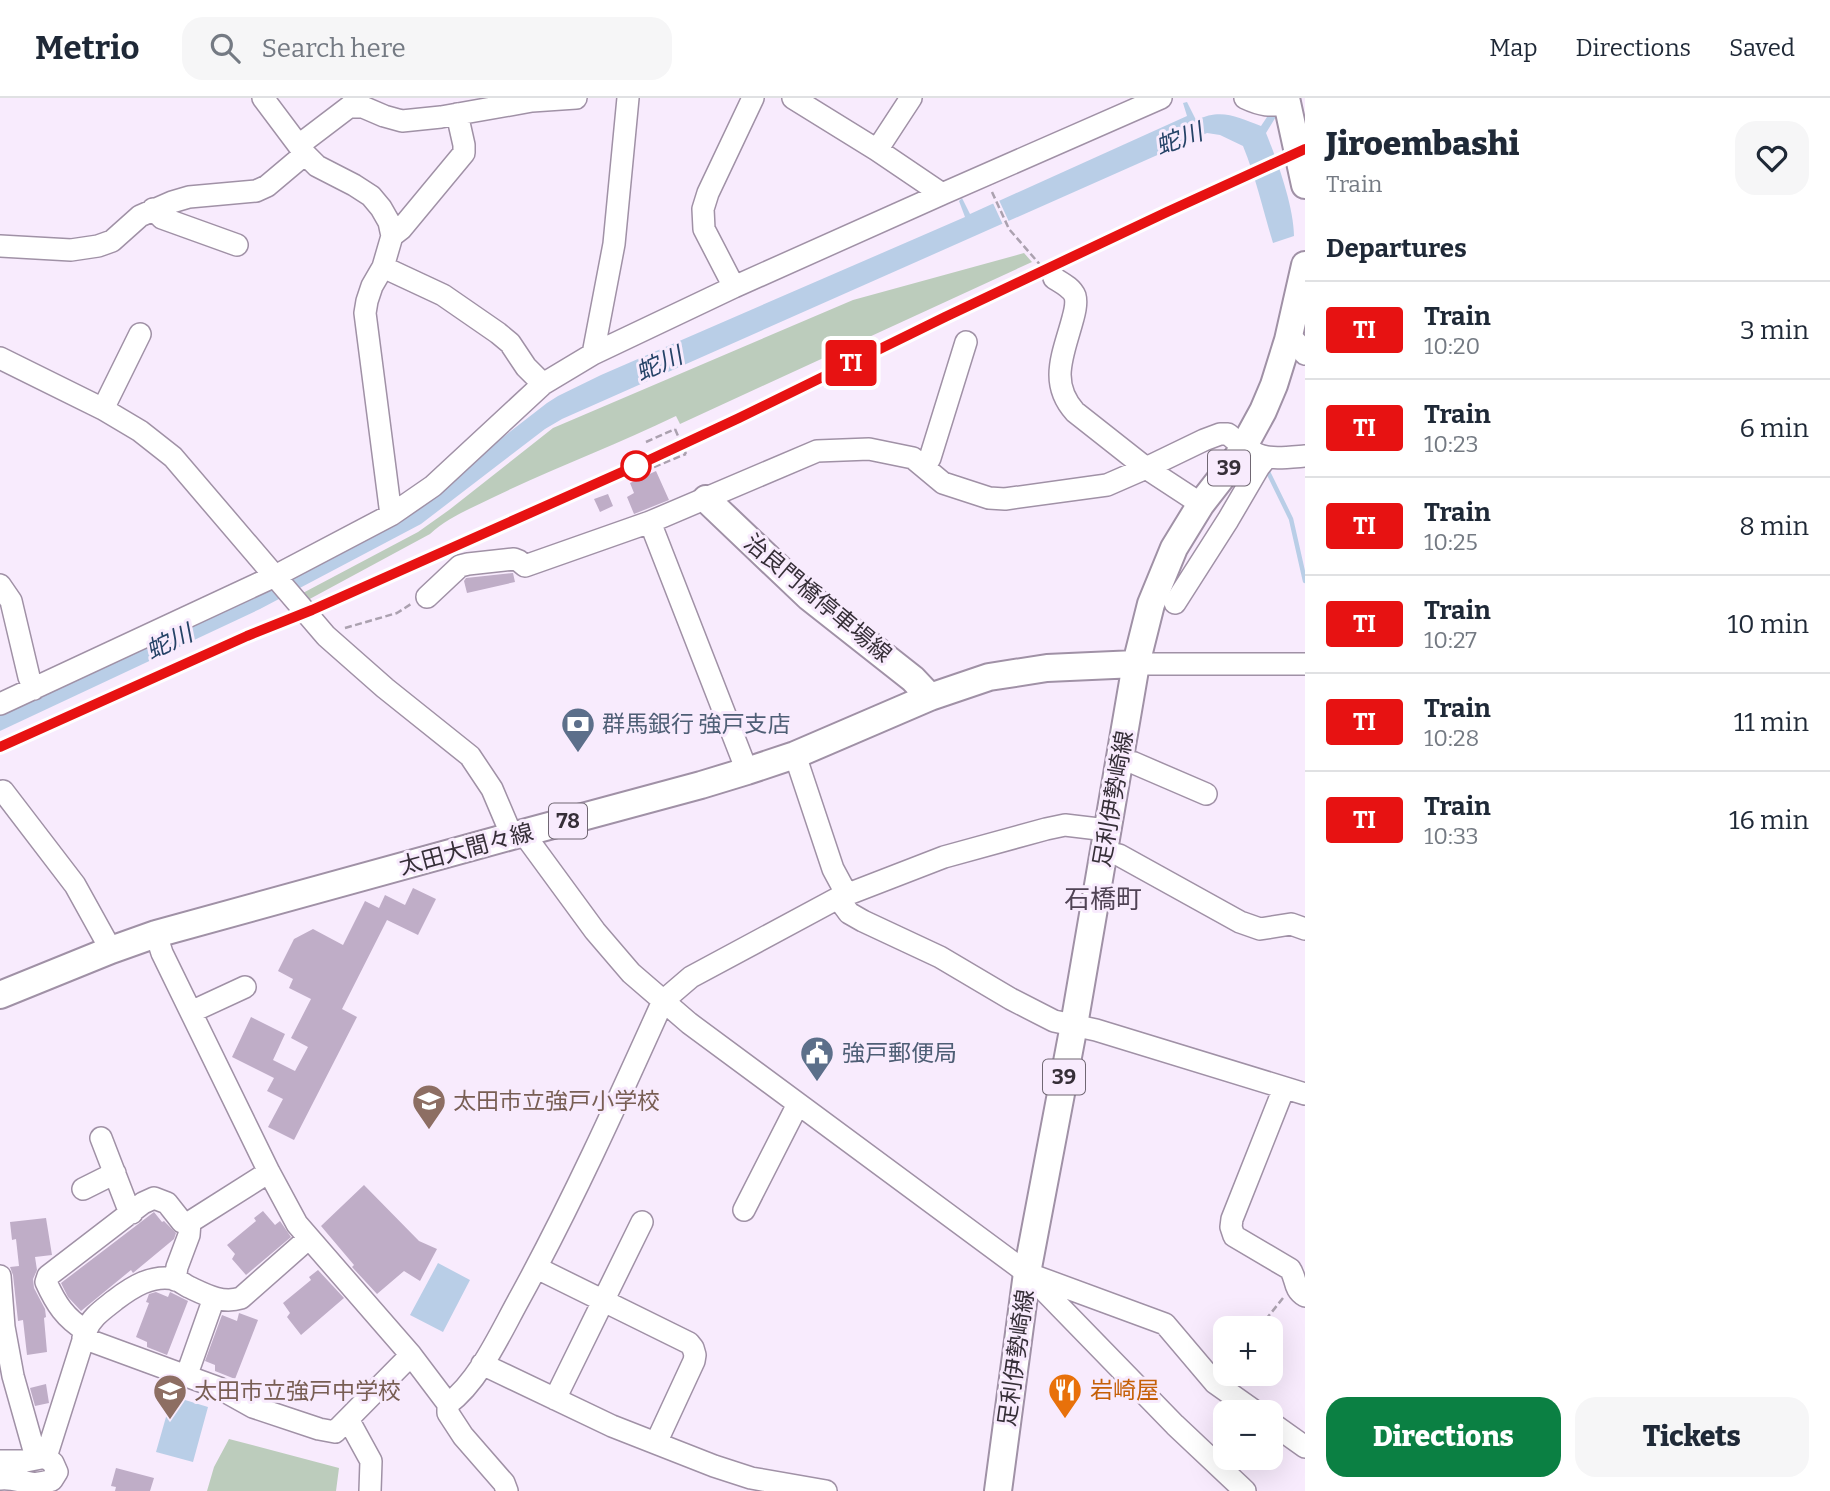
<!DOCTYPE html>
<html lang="en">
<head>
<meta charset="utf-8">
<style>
  body { margin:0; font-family:Bitter,"Noto Sans JP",serif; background:#f6f6f7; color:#1f2937; height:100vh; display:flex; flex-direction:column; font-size:26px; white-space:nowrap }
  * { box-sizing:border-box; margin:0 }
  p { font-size:23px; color:#747a83 }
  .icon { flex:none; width:38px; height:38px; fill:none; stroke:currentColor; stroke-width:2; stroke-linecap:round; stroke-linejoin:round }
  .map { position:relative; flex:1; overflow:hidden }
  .drawer { display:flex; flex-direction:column; background:#fff; width:525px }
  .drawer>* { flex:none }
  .badge { padding:0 14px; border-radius:5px; font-size:24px; line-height:46px }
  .buttons { position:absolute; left:1213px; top:1218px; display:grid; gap:14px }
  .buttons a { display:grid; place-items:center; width:70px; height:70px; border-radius:14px; background:#fff; box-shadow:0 7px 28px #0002; font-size:35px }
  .map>.badge { position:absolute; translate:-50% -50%; box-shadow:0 0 0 4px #fff }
  h2 { padding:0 21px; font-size:26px; line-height:63px }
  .round { display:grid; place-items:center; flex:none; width:74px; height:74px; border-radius:21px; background:#f6f6f7 }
  .head { display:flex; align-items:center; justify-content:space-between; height:119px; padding:0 21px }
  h1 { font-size:33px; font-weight:800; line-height:52px }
  .primary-button { display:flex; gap:14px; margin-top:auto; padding:14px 21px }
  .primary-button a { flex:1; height:80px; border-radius:21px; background:#0b8043; color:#fff; font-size:28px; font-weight:800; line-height:80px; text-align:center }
  .primary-button a+a { background:#f6f6f7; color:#1f2937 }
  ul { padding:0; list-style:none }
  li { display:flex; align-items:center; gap:21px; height:98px; padding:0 21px; border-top:2px solid #e0e1e3 }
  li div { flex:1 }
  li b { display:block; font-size:26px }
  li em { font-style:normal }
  li .badge { min-width:77px; font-weight:700; text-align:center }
  header { display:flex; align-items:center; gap:42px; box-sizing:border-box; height:98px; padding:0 35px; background:#fff; border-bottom:2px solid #e0e1e3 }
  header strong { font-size:33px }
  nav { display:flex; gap:38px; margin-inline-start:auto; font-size:24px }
  .search { width:490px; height:63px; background:#f6f6f7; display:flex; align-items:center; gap:18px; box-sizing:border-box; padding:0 24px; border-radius:21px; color:#747a83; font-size:26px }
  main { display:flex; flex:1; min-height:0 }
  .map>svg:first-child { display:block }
  .green { fill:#bcccbc }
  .water { fill:#b9cee7 }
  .pier { fill:#f8ebfd }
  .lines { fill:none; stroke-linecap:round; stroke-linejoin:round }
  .stream { stroke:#b9cee7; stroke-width:4.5 }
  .building { fill:#bfadc7 }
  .minor-casing { stroke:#a091a6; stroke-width:24 }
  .major-casing { stroke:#a091a6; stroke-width:30 }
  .path { stroke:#aba1af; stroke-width:2.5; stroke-dasharray:7 3.5; stroke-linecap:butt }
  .minor { stroke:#fff; stroke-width:21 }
  .major { stroke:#fff; stroke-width:26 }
  .rail-casing { stroke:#79707c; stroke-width:7 }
  .rail { stroke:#f8ebfd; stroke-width:4.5; stroke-dasharray:13; stroke-linecap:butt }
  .path-bridge { stroke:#aba1af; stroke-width:2.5; stroke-dasharray:7 3.5; stroke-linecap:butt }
  .line-casing { stroke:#fff; stroke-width:16 }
  .line { stroke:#e71212; stroke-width:10 }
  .stop-dot { fill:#fff; stroke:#e71212; stroke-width:3.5 }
  .labels { text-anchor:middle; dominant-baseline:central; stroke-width:6; stroke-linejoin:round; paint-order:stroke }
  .shield { fill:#f8ebfd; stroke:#706773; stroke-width:2 }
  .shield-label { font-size:21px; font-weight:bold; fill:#362f38 }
  .street-label { font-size:23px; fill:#362f38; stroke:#f8ebfd }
  .service-label { font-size:23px; fill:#4e5e75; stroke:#f8ebfd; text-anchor:start }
  .education-label { font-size:23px; fill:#785e54; stroke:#f8ebfd; text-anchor:start }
  .food-label { font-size:23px; fill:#c56008; stroke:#f8ebfd; text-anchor:start }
  .water-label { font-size:24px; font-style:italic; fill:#254367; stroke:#f8ebfd }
  .quarter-label { font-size:26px; fill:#504355; stroke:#f8ebfd }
</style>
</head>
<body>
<header>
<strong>Metrio</strong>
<div class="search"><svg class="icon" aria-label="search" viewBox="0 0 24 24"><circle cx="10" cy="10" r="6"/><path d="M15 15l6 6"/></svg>Search here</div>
<nav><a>Map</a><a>Directions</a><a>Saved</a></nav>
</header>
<main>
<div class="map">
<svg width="1305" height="1393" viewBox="0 0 1305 1393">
  <rect width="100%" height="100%" fill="#f8ebfd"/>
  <path class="green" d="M 1024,155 L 1032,164 L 680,326 L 676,318 C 616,347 554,370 494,399 C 472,410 448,419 430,436 L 306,503 L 301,496 L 418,434 L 449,412 L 553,330 L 853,202 Z
    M 229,1341 L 339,1370 L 336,1393 L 207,1393 L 214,1369 Z"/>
  <path class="water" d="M 1187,4 L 1196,22 C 1222,10 1237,19 1261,28 L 1271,13 L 1277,17 L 1266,35 C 1277,62 1294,109 1294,138 L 1273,145 C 1263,112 1256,80 1243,48 L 1220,37 L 1207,35 L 562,321 L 545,331 L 421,426 L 260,511 L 0,633 L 0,615 L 292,481 L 401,421 L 427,403 L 502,340 L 547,305 L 558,298 L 601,277 L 965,119 L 959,103 L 962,100 L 970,116 L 1187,18 L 1183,5 Z
    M 438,1165 L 470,1182 L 443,1234 L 410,1217 Z
    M 172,1298 L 208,1309 L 193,1364 L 156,1354 Z"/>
  <path class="pier" d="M 1278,58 L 1281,68 L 1252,80 L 1248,71 Z
    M 998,100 L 1010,126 L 1004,129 L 992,103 Z"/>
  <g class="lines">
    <path class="stream" d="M 1267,372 L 1291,421 L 1305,483"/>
  </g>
  <path class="building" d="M 656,373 L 669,402 L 634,416 L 627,399 L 634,395 L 630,385 Z
    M 608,396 L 613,408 L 600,414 L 594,401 Z
    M 513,475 L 515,484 L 467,495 L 464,483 L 466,480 Z
    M 413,790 L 436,801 L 418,837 L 387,822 L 342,911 L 357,919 L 294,1042 L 268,1029 L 283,1001 L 267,993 L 274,980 L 232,959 L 251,919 L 285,936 L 273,962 L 295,973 L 308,949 L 291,940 L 311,901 L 289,890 L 293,881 L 278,873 L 294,841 L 313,831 L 343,847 L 365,803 L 379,810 L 385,797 L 405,807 Z
    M 364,1087 L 419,1143 L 437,1151 L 420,1183 L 404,1173 L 377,1196 L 352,1169 L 354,1167 L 321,1128 Z
    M 263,1113 L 275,1127 L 280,1123 L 291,1139 L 246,1177 L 232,1161 L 235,1156 L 227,1147 L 256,1123 L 254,1120 Z
    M 154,1114 L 162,1124 L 164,1123 L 176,1135 L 174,1141 L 133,1175 L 131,1172 L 81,1213 L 68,1199 L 61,1185 Z
    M 46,1120 L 52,1157 L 35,1159 L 37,1172 L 33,1181 L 34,1190 L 45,1211 L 46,1219 L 44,1220 L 47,1254 L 27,1257 L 23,1222 L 18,1223 L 13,1177 L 10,1169 L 19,1168 L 16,1141 L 12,1142 L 10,1124 Z
    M 318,1172 L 344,1200 L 301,1237 L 287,1219 L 290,1215 L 283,1205 L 311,1182 L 309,1179 Z
    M 156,1194 L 168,1199 L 170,1194 L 188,1203 L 167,1257 L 147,1249 L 147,1244 L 136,1239 L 149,1205 L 146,1204 L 149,1196 Z
    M 239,1215 L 258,1222 L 235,1281 L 215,1273 L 215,1267 L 205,1263 L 222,1217 L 237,1223 Z
    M 46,1286 L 49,1305 L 35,1308 L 30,1290 Z
    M 116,1370 L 154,1380 L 150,1393 L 115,1393 L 116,1389 L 111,1388 Z"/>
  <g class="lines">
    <g class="minor-casing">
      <path id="minor" d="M 263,0 L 305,56 L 317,68 L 354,87 L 371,98 L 381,110 L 389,124 L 392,138 L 383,169 L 372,188 L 367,203 L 365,215 L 391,417
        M 793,0 L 877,52 L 942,96 L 1161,0
        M 1245,0 C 1262,8 1269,8 1288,6
        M 299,47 L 349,9 L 363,9 L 384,18 L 402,23 L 441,19 L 532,3 L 576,0
        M 877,52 L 911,0
        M 153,111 L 162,120 L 237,147
        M 392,138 L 401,131 L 464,55 L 464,47 L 457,16
        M 0,148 L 71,152 L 98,148 L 112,143 L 140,118 L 172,104 L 189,99 L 256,93 L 267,88 L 305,56
        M 383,169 L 443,197 L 498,235 L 510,245 L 526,269 L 543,286
        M 1054,180 C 1062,185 1072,190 1075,198 C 1077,205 1075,213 1073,220 C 1064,255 1048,284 1075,314 L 1146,370 L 1201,406
        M 734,189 L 704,131 L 703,111 L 708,95 L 753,0
        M 1288,242 L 1296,244 L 1305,256
        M 593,256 L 614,146 L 628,0
        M 0,260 L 103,311 L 140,333 L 173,359 L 326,538 L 385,590 L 470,658 L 492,691 L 512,738
        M 103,311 L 140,236
        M 925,369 L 930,360 L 966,244
        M 650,424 L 747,673
        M 0,487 L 11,503 L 29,579 L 34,591
        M 427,499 L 460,468 L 468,466 L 514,461 L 519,463 L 525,468 L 650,424 L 817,353 L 869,351 L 913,360 L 943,385 L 989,400 L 1005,401 L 1107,387 L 1146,370 L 1204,342 L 1220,336 L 1228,336 C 1259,363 1266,361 1305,358
        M 1175,505 L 1228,422 L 1259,369 L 1267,359
        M 1136,566 L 1305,566
        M 0,606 L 275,478 L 391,417 L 433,388 L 543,286 L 593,256 L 734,189 L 942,96
        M 795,657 L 833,771 L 847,797
        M 1120,663 L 1134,665 L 1206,696
        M 0,695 L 3,693 L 75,787 L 111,852
        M 526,734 L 529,743 L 595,833 L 631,875 L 689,925 L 1027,1175 L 1175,1327 L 1245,1393
        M 1103,754 L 1119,757 L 1240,824 L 1260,831 L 1291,826 L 1305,831
        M 838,800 L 849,815 L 863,823 L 940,859 L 1011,901 L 1054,923 L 1096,932 L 1305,996
        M 156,836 L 162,855 L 269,1074 L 297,1126 L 411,1257 L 448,1306 L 448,1315 L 463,1338 L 504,1385 L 507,1393
        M 191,914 L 245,889
        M 1284,990 L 1232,1121 L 1231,1129 L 1234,1138 L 1290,1171 C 1297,1181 1293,1191 1305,1198
        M 101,1040 L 128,1110 L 132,1115
        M 83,1091 L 115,1075
        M 744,1112 L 798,1006
        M 537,1170 L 689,1245 L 693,1250 L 695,1257 L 694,1263 L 656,1345
        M 1032,1177 L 1165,1226 L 1215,1285 L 1256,1314
        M 0,1178 L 4,1229 L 13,1278 L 33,1349 L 53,1365 L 57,1374 L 52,1382 C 27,1391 23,1379 0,1381
        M 175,1182 L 177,1169 L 189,1137 L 190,1124 L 269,1074
        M 86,1233 C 65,1220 56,1206 46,1184 L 48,1178 L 143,1105 L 154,1100 L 167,1105 L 182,1124 L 190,1127
        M 83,1240 L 219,1290 L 253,1309 L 319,1331 L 335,1334 L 411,1257
        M 482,1266 L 612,1328 L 714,1368 L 751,1380 L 826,1393
        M 186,1279 L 214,1200
        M 555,1301 L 642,1124
        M 448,1306 C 478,1284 499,1238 517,1205 C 571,1107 617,1005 663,903 L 691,879 L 838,800 L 944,759 L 1046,731 L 1065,727 L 1107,732
        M 348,1321 L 371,1363 L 370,1393
        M 1270,1324 L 1305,1349
        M 46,1359 L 86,1233 C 91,1219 104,1211 115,1202 C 132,1189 152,1176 175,1181 C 180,1183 185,1187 189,1189 C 206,1197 222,1206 241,1200 L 309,1140
        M 0,1363 L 26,1363 L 46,1359"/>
    </g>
    <g class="major-casing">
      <path id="major" d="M 1286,0 L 1305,87
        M 706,401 L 809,499 L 913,581 L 930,599
        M 0,897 L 111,852 L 156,836 L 512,738 L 701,687 L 747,673 L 795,657 L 930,599 L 989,579 L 1047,570 L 1136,566
        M 998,1393 L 1027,1175 L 1074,927 L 1136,566 L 1151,506 L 1174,450 L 1201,406 L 1239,357 L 1263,313 L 1274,287 L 1288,242 L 1305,167"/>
    </g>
    <path class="path" d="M 992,94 L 1009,131 L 1042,169
      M 646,344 L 675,331
      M 654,369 L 686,356
      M 345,530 L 397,515 L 411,506
      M 1259,1230 L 1283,1200"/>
    <use href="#minor" class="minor"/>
    <use href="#major" class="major"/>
    <g class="rail-casing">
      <path id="rail" d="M 0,649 L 247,538 L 312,512 L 626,372 L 739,320 L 945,219 L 1166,114 L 1305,51"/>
    </g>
    <use href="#rail" class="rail"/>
    <path class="path-bridge" d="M 675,331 L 686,356"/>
  </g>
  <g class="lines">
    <g class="line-casing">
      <path id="line" d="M 0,649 L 247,538 L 312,512 L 649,362 L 739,320 L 945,219 L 1167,114 L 1305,51"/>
    </g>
    <use href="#line" class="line"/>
  </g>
  <defs>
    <g id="bank-pin" transform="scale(1.75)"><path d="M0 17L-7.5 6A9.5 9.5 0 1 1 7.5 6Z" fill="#5c6f8a" stroke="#f8ebfd"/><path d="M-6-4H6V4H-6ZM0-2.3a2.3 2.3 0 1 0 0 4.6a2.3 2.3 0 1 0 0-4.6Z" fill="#fff"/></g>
    <g id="civic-pin" transform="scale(1.75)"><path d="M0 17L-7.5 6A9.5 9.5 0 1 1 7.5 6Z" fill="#5c6f8a" stroke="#f8ebfd"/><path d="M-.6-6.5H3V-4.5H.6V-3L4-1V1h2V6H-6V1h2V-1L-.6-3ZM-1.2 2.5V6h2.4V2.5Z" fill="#fff"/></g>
    <g id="school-pin" transform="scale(1.75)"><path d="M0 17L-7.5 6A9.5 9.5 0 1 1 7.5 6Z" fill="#8d6e63" stroke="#f8ebfd"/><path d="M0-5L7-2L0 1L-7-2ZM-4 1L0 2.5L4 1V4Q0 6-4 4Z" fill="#fff"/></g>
    <g id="restaurant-pin" transform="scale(1.75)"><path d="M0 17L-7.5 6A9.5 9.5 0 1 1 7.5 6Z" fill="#e8710a" stroke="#f8ebfd"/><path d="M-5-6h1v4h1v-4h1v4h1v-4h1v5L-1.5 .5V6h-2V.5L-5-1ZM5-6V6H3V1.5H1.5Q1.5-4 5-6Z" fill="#fff"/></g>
  </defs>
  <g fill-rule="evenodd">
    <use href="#bank-pin" x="578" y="626"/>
    <use href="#civic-pin" x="817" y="955"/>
    <use href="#school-pin" x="429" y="1003"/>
    <use href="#restaurant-pin" x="1065" y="1292"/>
    <use href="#school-pin" x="170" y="1293"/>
  </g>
  <circle class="stop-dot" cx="636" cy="368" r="14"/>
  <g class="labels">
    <g class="shield">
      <rect x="1208" y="352.5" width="42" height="35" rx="5"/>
      <rect x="549" y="705.5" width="38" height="35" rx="5"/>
      <rect x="1043" y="961.5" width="42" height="35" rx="5"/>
    </g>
    <g class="shield-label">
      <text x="1229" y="370">39</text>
      <text x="568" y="723">78</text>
      <text x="1064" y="979">39</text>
    </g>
    <g class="street-label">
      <text transform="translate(818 500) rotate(40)">治良門橋停車場線</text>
      <text transform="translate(1113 701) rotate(-80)">足利伊勢崎線</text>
      <text transform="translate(466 751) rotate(-15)">太田大間々線</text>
      <text transform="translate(1016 1260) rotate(-82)">足利伊勢崎線</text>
    </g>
    <g class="service-label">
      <text x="602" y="626">群馬銀行 強戸支店</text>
      <text x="842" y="955">強戸郵便局</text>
    </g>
    <g class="education-label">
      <text x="453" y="1003">太田市立強戸小学校</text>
      <text x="194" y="1293">太田市立強戸中学校</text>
    </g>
    <g class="food-label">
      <text x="1090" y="1292">岩崎屋</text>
    </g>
    <g class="water-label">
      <text transform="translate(1179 41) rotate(-20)">蛇川</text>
      <text transform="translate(659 266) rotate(-24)">蛇川</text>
      <text transform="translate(169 544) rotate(-25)">蛇川</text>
    </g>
    <g class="quarter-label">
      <text x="1103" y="801">石橋町</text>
    </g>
  </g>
</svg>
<div class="buttons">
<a>+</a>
<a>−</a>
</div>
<b class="badge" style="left:851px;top:265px;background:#e71212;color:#fff">TI</b>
</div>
<section class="drawer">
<div class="head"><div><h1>Jiroembashi</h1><p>Train</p></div><a class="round"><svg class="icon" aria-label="heart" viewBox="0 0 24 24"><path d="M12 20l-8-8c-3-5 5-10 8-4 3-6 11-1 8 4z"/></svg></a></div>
<h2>Departures</h2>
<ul>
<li><span class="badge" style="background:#e71212;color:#fff">TI</span><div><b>Train</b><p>10:20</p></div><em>3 min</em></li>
<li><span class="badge" style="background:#e71212;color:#fff">TI</span><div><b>Train</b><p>10:23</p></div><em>6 min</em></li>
<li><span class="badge" style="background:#e71212;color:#fff">TI</span><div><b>Train</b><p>10:25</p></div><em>8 min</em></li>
<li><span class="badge" style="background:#e71212;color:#fff">TI</span><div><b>Train</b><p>10:27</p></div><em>10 min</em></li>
<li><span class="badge" style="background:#e71212;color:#fff">TI</span><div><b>Train</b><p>10:28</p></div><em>11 min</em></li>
<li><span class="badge" style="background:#e71212;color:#fff">TI</span><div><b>Train</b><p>10:33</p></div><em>16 min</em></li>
</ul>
<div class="primary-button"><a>Directions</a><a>Tickets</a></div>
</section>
</main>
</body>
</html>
